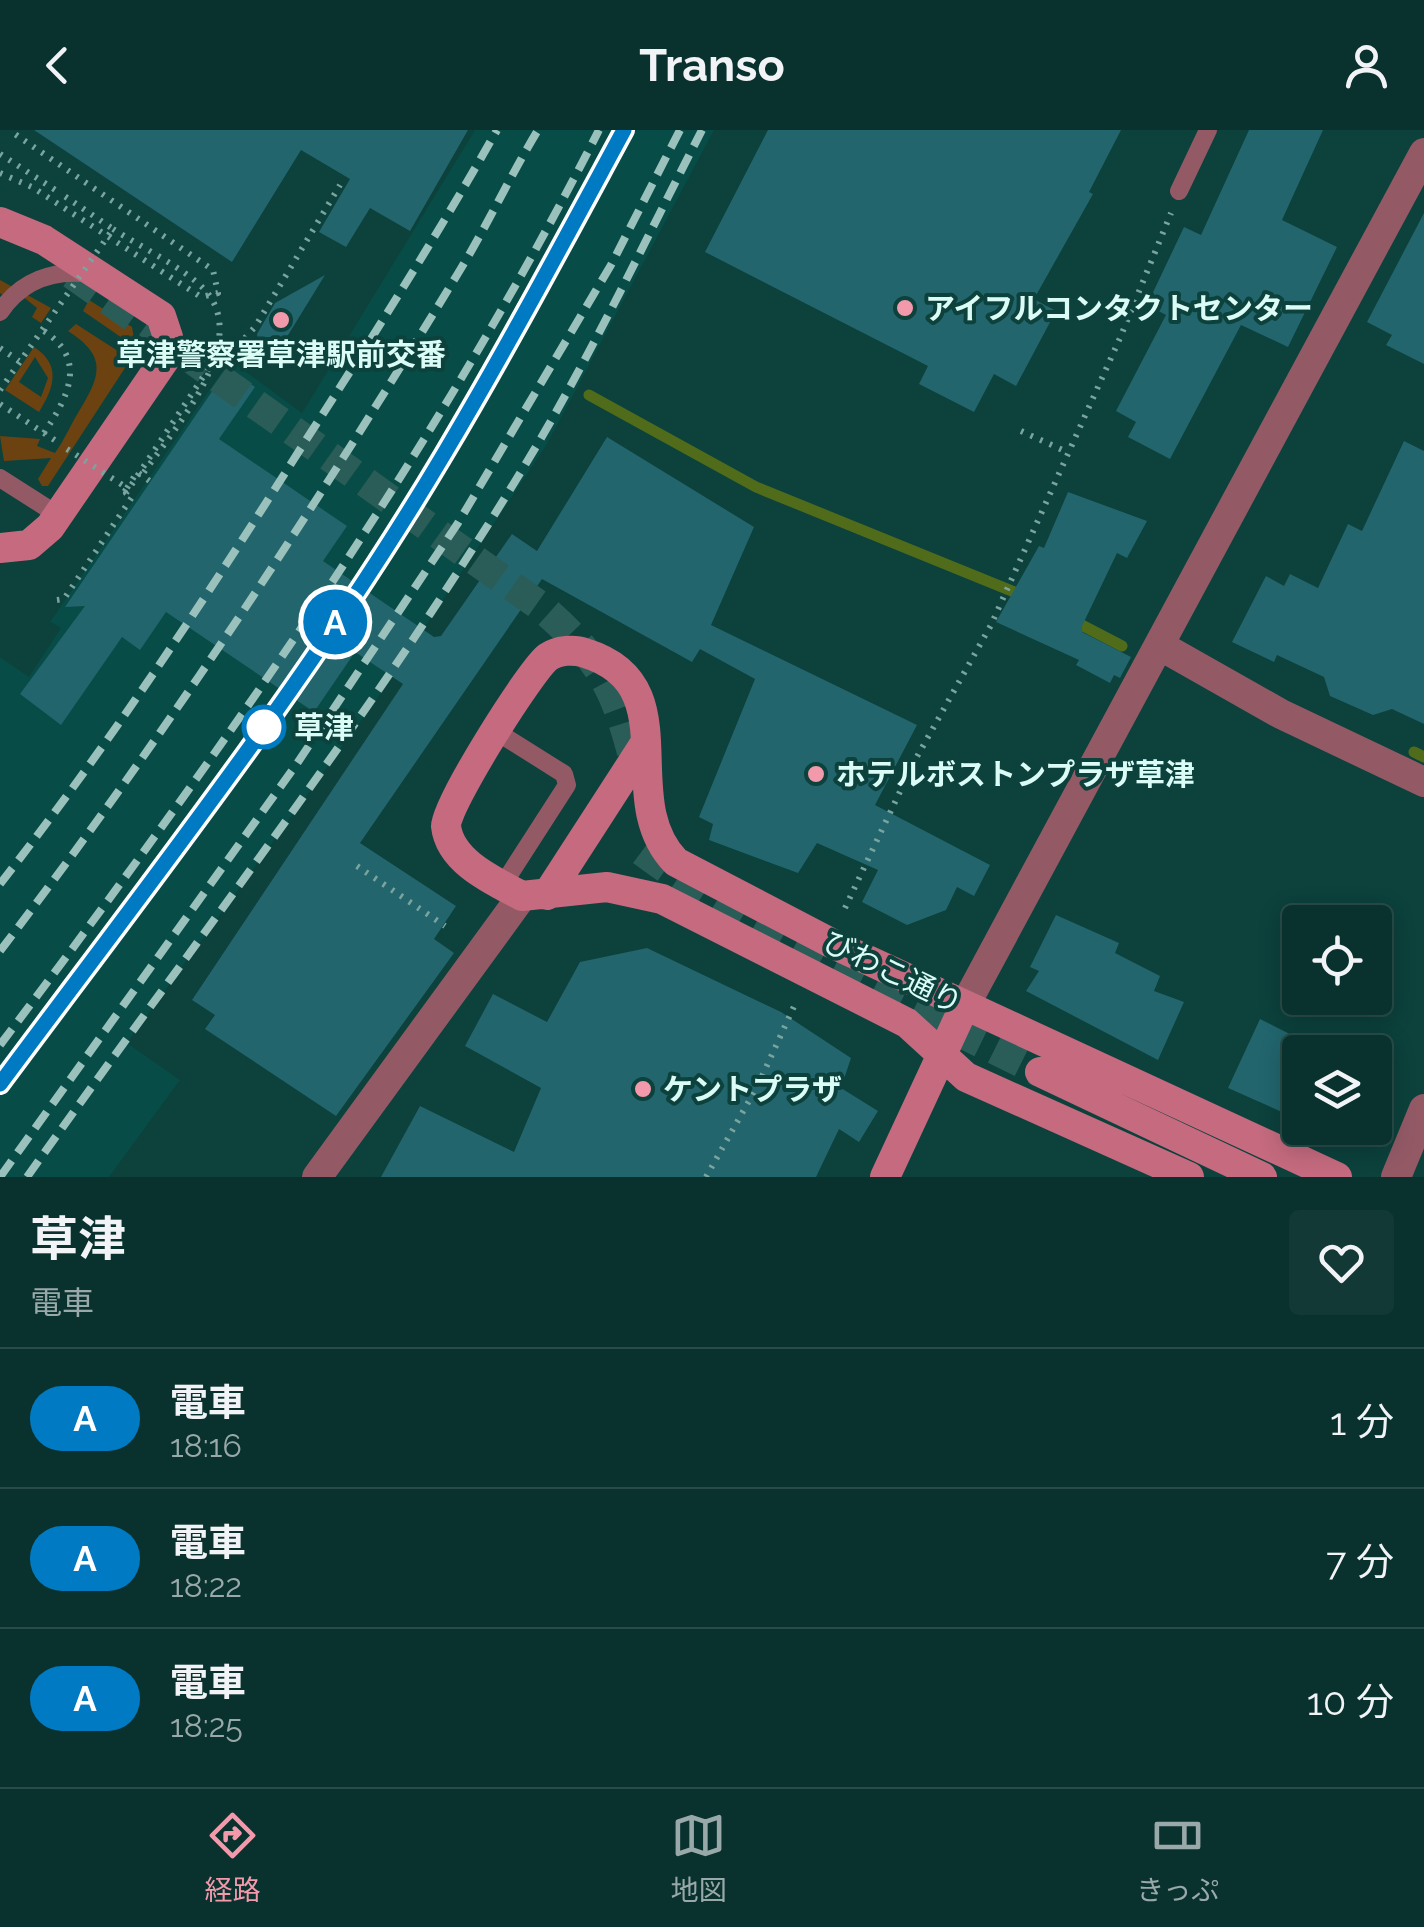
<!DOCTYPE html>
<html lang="ja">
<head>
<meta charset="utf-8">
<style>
  body { margin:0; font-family:Raleway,"Noto Sans JP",sans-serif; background:#123935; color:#f1f3f6; height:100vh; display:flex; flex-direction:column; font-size:38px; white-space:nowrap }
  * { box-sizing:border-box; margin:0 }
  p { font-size:32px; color:#99a9aa }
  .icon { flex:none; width:55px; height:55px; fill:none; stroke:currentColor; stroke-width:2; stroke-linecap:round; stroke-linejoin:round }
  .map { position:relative; height:1047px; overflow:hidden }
  .side { display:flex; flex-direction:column; background:#09312d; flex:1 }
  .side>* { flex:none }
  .badge { padding:0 20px; border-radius:32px; font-size:35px; line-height:65px }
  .controls { position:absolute; left:1282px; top:775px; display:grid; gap:20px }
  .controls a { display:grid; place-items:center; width:110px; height:110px; border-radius:10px; background:#09312d; box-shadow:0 5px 25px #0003,0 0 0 2px #294c49; font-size:50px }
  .map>.badge { position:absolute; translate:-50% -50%; box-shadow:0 0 0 5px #fff }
  .round { display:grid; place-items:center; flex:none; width:105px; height:105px; border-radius:10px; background:#123935 }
  .overview { display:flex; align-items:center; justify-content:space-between; height:170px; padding:0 30px }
  h1 { font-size:48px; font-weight:700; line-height:75px }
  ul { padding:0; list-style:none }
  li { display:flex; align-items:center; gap:30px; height:140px; padding:0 30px; border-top:2px solid #294c49 }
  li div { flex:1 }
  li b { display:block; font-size:38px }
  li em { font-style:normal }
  li .badge { min-width:110px; font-weight:700; text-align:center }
  header { display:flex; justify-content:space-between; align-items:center; height:130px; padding:0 30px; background:#09312d; font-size:45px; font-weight:700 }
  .tabs { display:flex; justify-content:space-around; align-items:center; height:140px; border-top:2px solid #294c49; background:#09312d; font-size:28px; color:#99a9aa }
  .tabs a { display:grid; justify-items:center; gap:5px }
  .tabs .on { color:#f29aac }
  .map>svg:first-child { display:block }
  .built { fill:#084c47 }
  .green { fill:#6c4310; fill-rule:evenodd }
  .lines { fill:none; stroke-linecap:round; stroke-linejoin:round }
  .stream { stroke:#506c1b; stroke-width:11 }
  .building { fill:#22656d }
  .secondary-tunnel { stroke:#2b5d58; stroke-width:30; stroke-dasharray:30 15; stroke-linecap:butt }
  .path { stroke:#7aa49f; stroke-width:6; stroke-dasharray:2.5 8; stroke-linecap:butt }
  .lane { stroke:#935a66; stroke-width:18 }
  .street { stroke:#935a66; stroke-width:30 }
  .secondary { stroke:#c56a7f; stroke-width:30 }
  .rail { stroke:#9bc1bc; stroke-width:8; stroke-dasharray:20 10; stroke-linecap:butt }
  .path-bridge { stroke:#7aa49f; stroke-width:6; stroke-dasharray:2.5 8; stroke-linecap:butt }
  .line-casing { stroke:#fff; stroke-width:22 }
  .line { stroke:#007ac2; stroke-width:15 }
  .poi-dot { fill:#f29aac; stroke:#0c413c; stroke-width:4 }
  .stop-dot { fill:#fff; stroke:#007ac2; stroke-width:5 }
  .labels { text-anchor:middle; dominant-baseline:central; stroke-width:8; stroke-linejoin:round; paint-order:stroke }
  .poi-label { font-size:30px; font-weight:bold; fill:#dbfbf6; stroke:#0c413c; text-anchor:start }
  .stop-label { font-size:30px; font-weight:bold; fill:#dbfbf6; stroke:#0c413c; text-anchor:start }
  .street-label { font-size:30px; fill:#dbfbf6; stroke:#0c413c }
</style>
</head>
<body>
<header><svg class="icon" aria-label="back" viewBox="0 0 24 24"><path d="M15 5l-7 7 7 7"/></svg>Transo<svg class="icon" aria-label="person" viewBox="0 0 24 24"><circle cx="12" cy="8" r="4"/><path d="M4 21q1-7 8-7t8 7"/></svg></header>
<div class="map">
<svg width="1424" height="1047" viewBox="0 0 1424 1047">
  <rect width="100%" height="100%" fill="#0c413c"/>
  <path class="built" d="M 475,0 L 714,0 L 547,314 L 376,570 L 127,913 L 180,950 L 109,1047 L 0,1047 L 0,527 L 29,547 L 61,498 L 50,492 L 230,230 L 302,283 Z"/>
  <path class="green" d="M 0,150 L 51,178 L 41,193 L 32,187 L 37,178 L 16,161 L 9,170 L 0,163 Z
    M 89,170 L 132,197 L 136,221 L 48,356 L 42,356 L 38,349 L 51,328 L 4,331 L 0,306 L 40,309 L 37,316 L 55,323 C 65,309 71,294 78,283 C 100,247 109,227 68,201 L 76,194 L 121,223 L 128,212 L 83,181 Z
    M 34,217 C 62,235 54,258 39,282 L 5,260 ZM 35,227 L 48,248 L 41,267 L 19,252 Z"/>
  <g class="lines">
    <path class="stream" d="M 589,265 L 756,357 L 1024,466
      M 1072,490 L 1122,516
      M 1414,622 L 1424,627"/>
  </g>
  <path class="building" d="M 34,0 L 468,0 L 410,101 L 370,78 L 346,117 L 319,102 L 350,49 L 301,20 L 232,132 Z
    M 768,0 L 1121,0 L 1089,62 L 1093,64 L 1034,169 L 1056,181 L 1016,256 L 994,244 L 974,282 L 919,254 L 928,236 L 705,122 Z
    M 1249,0 L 1323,0 L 1282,90 L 1337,117 L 1288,217 L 1241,195 L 1170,329 L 1128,307 L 1136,292 L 1116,281 L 1166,185 L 1147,175 L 1184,97 L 1201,105 Z
    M 1424,83 L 1424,234 L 1386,215 L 1392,205 L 1367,192 Z
    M 325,145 L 282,215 L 260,226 L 257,204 L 275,173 Z
    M 228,238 L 255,257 L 219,309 L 347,396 L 323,431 L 434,507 L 441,506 L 512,404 L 537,421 L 607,307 L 754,397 L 711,495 L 917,595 L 875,675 L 990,735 L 974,766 L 957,757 L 946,780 L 907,795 L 862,772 L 878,740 L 817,713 L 798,743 L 709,710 L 713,694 L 699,687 L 755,549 L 700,519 L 692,532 L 542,449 L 360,713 L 456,776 L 434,809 L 454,823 L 336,986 L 205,899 L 215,885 L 192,870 L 403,554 L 355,522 L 314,582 L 166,482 L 140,520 L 122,507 L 61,595 L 20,564 L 85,476 L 65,477 Z
    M 1404,311 L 1424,321 L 1424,594 L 1392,579 L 1373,585 L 1330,566 L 1324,547 L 1277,525 L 1274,532 L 1232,512 L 1266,446 L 1284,456 L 1290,444 L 1318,458 L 1348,394 L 1362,401 Z
    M 1068,362 L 1147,391 L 1127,428 L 1117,423 L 1082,496 L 1082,502 L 1131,527 L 1120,548 L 1114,545 L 1110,553 L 1076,535 L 1079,530 L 996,492 L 1039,416 L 1044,418 Z
    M 1056,785 L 1119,813 L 1115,823 L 1160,846 L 1154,861 L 1184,872 L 1158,930 L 1026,861 L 1039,841 L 1030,837 Z
    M 647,818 L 781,882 L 851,928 L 841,958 L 878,981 L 859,1012 L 839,999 L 816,1047 L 381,1047 L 420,976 L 514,1022 L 541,958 L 465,916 L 493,864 L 547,892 L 580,832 Z
    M 1260,889 L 1325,922 L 1285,922 L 1300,929 L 1300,990 L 1228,958 Z"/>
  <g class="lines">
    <path class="secondary-tunnel" d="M 72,144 L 540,476 C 608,535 617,564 639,649
      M 642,721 C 763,811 905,874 1040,942"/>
    <path class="path" d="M 0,24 L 60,63
      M 0,43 L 32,57 L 201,167 L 218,163 L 213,140 L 9,0
      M 0,218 L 19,231
      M 0,274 L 59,313
      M 1021,301 L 1067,322
      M 44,303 C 68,267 88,230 44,201
      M 57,470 L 64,469 L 132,367 L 126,363 L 223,217 L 243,210 L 255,197 L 340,55
      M 357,736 L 445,796
      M 845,778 L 914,632 L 991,495 L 1120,208 L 1171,83
      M 706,1047 L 758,955 L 796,872"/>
    <path class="lane" d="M 1179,61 L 1208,0
      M 0,182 C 21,151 53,139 91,144
      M 0,348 L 58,385
      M 497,602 L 564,644 L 567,655 L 502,756"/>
    <path class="street" d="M 1159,515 L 1281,584 L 1424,652
      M 964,877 L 1424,23
      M 317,1047 L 522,766
      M 1396,1047 L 1424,979"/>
    <path class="secondary" d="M 0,92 L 44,110 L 161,186 L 168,207 L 165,229 L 50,397 L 29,415 L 0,418
      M 547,765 L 644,615
      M 1040,942 L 1262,1047
      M 885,1047 L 964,877
      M 1189,1047 L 966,947 L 907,893 L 662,769 L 607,757 L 522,766 C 494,751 450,732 446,696 C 444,678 531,539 548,527 C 558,520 574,519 585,523 C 690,555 613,668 676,732 L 833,814 L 1337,1047"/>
    <path class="rail" d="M 0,754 C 111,612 210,462 306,310 C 372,208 437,106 497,0
      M 0,821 C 166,605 315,378 457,145 C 486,98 509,48 538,0
      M 0,915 C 219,625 434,325 599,0
      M 0,954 C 154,749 313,545 444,324 C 507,218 566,109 624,0
      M 0,1047 L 296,635 L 458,393 L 611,135 L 680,0
      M 27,1047 C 199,805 385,570 537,315 C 597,213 648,105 702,0"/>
    <path class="path-bridge" d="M 113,99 C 139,116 184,138 204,159 C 254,212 171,302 142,345
      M 0,260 L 113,99 L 60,63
      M 67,319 L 127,358 L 120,368
      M 127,358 L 137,342 L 151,352"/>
  </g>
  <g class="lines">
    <g class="line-casing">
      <path id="line" d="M 0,954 C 153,748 313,545 444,324 C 507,218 565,109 624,0"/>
    </g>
    <use href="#line" class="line"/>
  </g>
  <g class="poi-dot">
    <circle cx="905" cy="178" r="10"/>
    <circle cx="281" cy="190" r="10"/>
    <circle cx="816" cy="644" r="10"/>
    <circle cx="643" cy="959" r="10"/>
  </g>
  <circle class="stop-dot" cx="264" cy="597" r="20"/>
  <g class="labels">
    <g class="poi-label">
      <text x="925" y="178">アイフルコンタクトセンター</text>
      <text x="281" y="224" text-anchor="middle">草津警察署草津駅前交番</text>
      <text x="836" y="644">ホテルボストンプラザ草津</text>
      <text x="663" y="959">ケントプラザ</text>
    </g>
    <g class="stop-label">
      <text x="294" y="597">草津</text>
    </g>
    <g class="street-label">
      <text transform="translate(893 842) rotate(26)">びわこ通り</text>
    </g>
  </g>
</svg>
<div class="controls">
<a><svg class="icon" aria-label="locate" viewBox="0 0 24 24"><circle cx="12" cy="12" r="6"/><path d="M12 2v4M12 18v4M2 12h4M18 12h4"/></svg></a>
<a><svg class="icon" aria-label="layers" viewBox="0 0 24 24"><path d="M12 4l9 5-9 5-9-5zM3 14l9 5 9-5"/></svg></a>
</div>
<b class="badge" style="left:335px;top:492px;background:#007ac2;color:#fff">A</b>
</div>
<section class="side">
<div class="overview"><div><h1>草津</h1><p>電車</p></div><a class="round"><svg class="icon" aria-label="heart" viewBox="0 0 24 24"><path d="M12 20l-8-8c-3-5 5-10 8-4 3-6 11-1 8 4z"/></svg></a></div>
<ul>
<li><span class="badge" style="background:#007ac2;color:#fff">A</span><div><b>電車</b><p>18:16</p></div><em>1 分</em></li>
<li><span class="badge" style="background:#007ac2;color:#fff">A</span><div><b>電車</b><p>18:22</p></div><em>7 分</em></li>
<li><span class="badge" style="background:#007ac2;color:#fff">A</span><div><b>電車</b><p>18:25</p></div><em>10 分</em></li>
</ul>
</section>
<nav class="tabs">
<a class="on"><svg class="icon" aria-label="directions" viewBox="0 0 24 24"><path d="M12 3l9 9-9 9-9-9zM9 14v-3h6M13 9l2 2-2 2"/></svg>経路</a>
<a><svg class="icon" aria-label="map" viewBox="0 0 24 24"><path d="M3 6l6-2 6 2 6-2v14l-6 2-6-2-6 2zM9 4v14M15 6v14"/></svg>地図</a>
<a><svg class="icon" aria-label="tickets" viewBox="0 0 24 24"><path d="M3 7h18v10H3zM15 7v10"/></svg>きっぷ</a>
</nav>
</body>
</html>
